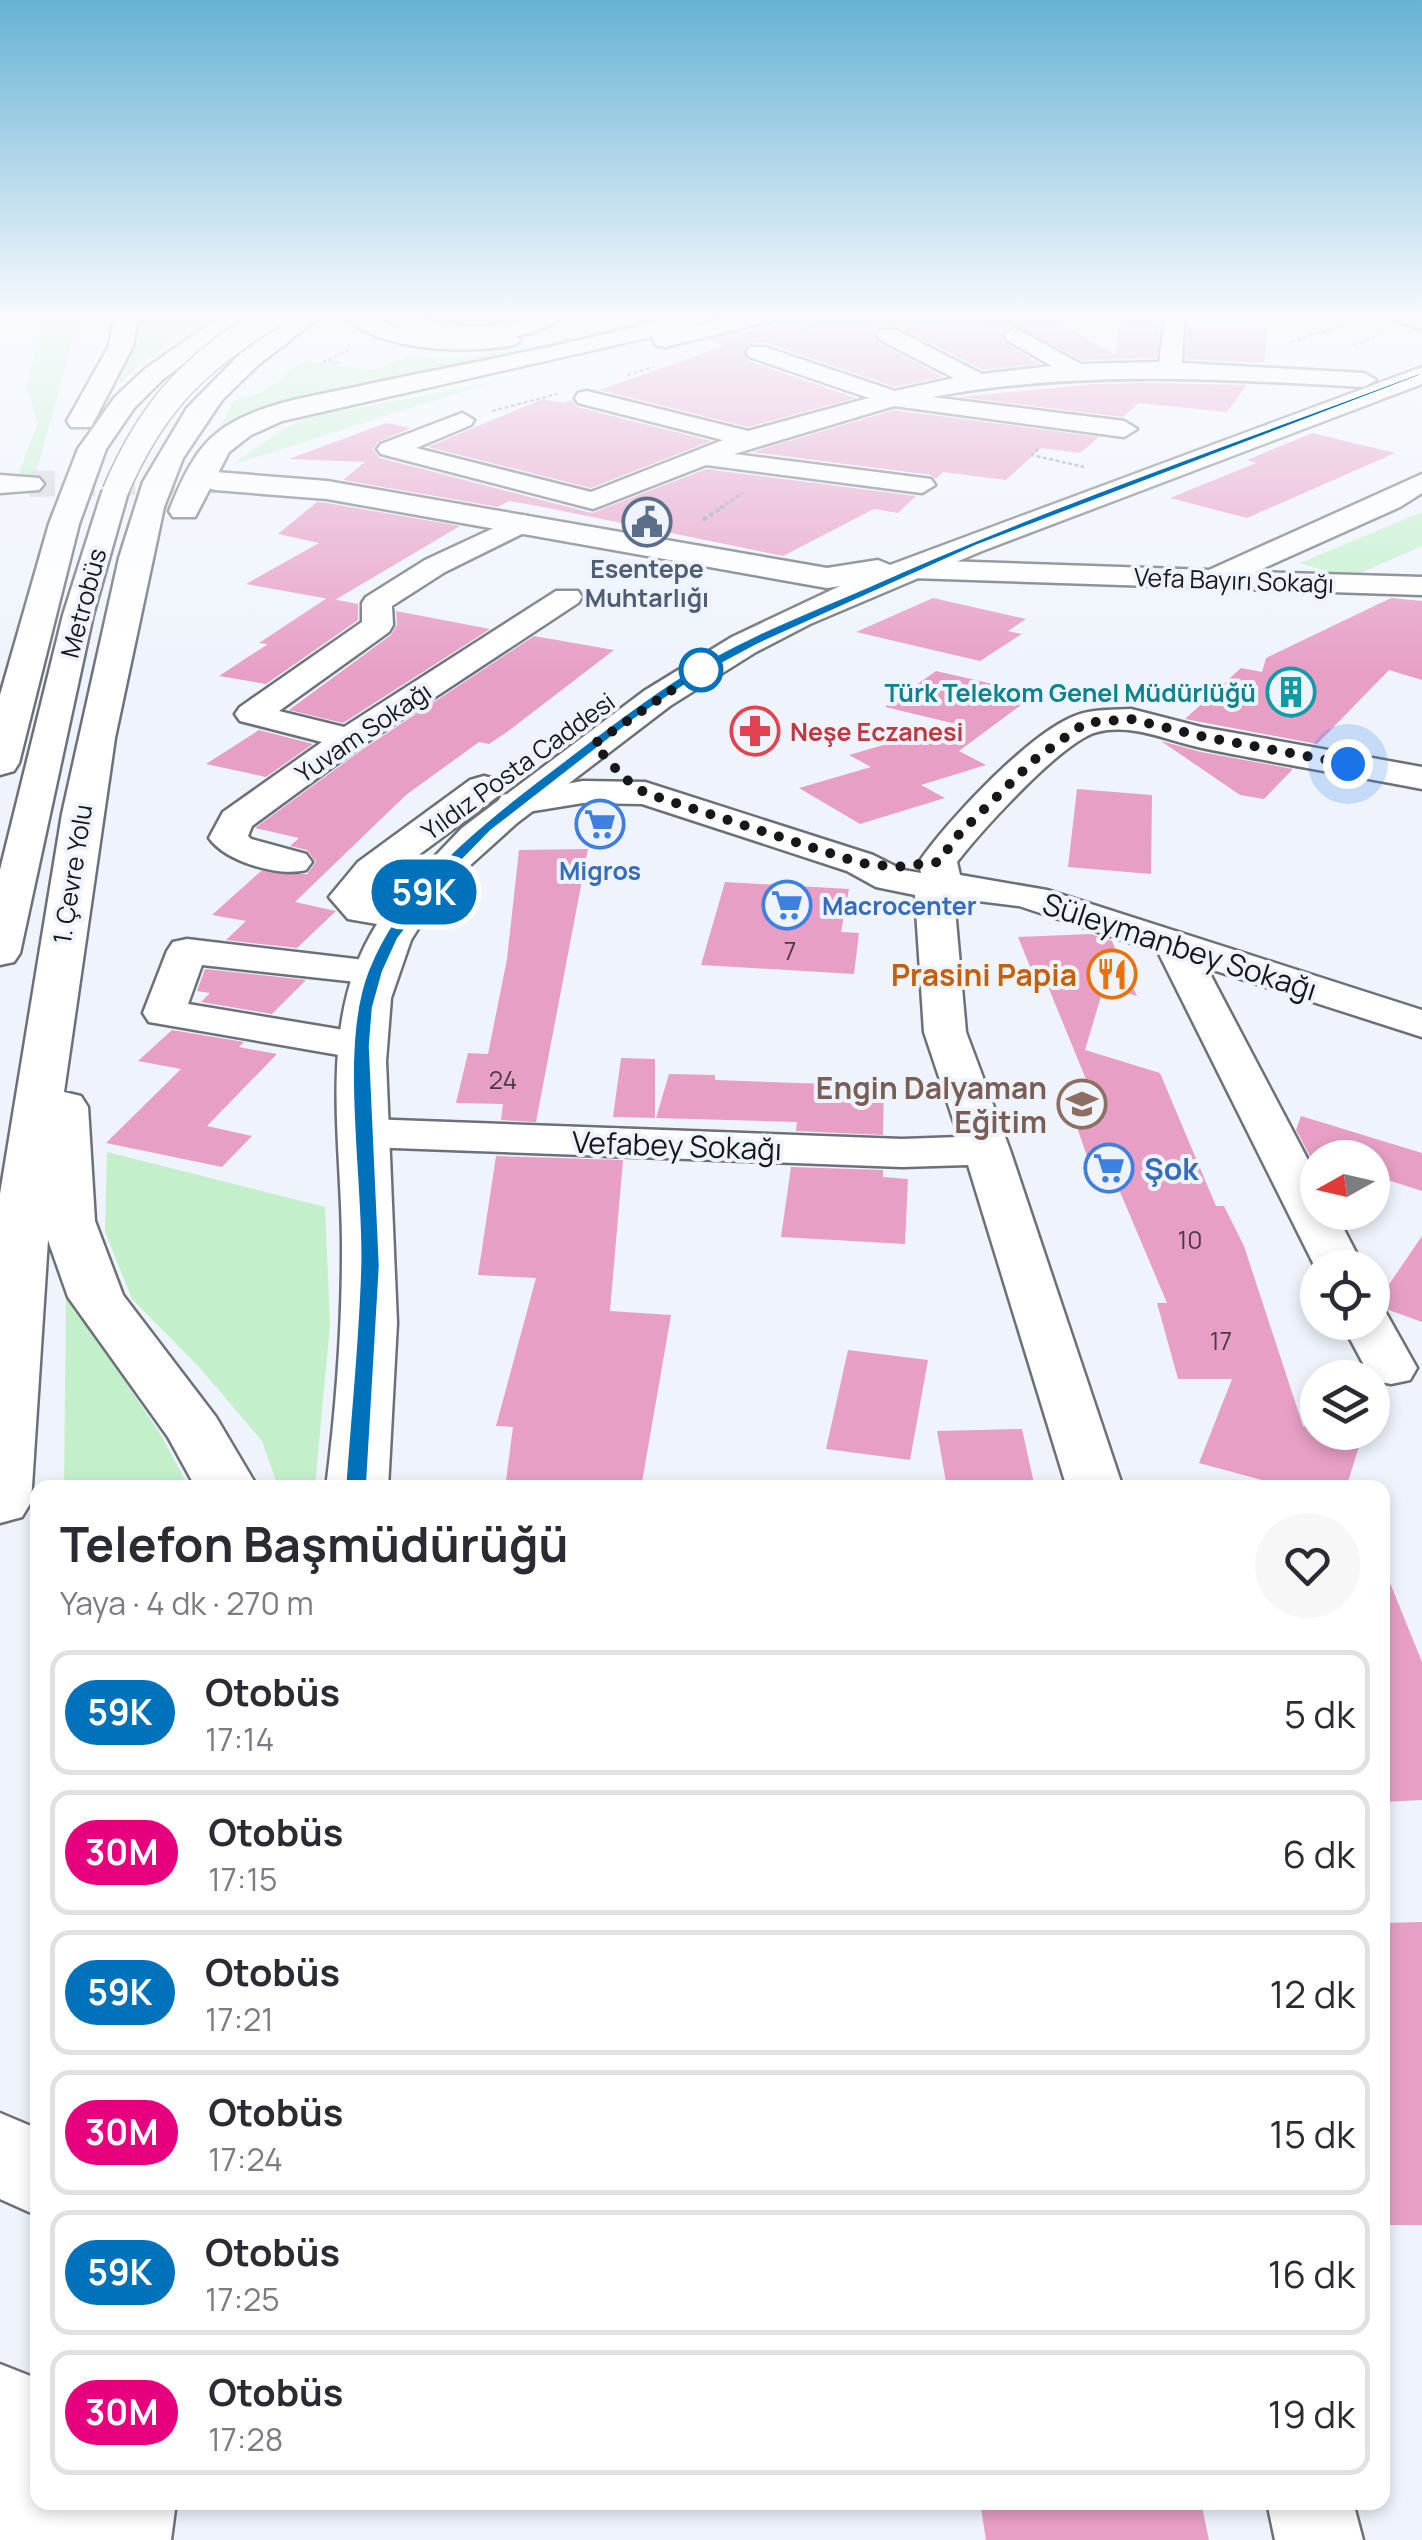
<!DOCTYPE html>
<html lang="tr">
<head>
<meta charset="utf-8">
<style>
  body { margin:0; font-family:Manrope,sans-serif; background:#f7f7f7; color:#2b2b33; height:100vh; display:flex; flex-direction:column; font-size:38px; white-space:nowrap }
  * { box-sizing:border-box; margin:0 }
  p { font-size:32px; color:#7c7c81 }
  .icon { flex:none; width:55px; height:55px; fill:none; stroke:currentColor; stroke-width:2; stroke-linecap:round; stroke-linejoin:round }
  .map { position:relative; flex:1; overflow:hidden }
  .side { position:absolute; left:30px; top:1480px; width:1360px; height:1030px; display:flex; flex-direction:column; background:#fff; border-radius:20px; box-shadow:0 5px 15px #0003 }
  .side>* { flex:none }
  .badge { padding:0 20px; border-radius:32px; font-size:35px; line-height:65px }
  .needle { width:65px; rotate:262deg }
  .controls { position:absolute; left:1300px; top:1140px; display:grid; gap:20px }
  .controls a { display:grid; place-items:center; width:90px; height:90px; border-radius:50%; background:#fff; box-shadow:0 5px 15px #0003; font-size:50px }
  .you { position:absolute; width:50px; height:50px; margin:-25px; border:8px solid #fff; border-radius:50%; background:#1a73e8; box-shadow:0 0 0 15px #1a73e833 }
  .map>.badge { position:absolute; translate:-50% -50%; box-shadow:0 0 0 5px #fff }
  .round { display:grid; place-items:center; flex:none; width:105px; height:105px; border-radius:52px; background:#f7f7f7 }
  .summary { display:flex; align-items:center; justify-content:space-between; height:170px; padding:0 30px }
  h1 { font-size:48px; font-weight:700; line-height:75px }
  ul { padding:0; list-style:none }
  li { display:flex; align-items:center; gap:30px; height:125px; margin:0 20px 15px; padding:0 10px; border:5px solid #e1e1e2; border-radius:20px }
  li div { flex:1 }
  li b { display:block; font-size:38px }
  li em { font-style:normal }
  li .badge { min-width:110px; font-weight:700; text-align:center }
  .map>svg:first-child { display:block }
  .green { fill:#c3f0cb }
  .building { fill:#e79fc6 }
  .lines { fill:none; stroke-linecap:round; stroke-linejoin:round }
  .major-tunnel { stroke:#cfd3da; stroke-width:26; stroke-dasharray:26 14; stroke-linecap:butt }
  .minor-casing { stroke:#6c7178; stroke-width:5 }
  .major-casing { stroke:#6c7178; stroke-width:5 }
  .highway-casing { stroke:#6c7178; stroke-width:5 }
  .path-far1 { stroke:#979aa0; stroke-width:2.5; stroke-dasharray:4 2.5; stroke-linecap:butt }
  .path { stroke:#979aa0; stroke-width:4; stroke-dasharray:5 2.5; stroke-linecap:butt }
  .minor { fill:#fff; fill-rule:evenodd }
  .major { fill:#fff; fill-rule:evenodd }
  .highway { fill:#fff; fill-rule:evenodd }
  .minor-bridge-casing { stroke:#6c7178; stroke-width:28; stroke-linecap:butt }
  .minor-bridge { stroke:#fff; stroke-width:25 }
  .line { fill:#0072bc; stroke:#fff; stroke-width:2.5 }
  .walk { stroke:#17181b; stroke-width:10; stroke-dasharray:0 18 }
  .stop-dot { fill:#fff; stroke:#0072bc; stroke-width:5 }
  .labels { text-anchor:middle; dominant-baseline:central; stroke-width:8; stroke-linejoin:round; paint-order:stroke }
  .far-service-label { font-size:25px; font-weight:bold; fill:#4e5e75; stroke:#eff4fc }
  .far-street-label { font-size:25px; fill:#17181b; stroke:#eff4fc }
  .far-culture-label { font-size:25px; font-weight:bold; fill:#0d838f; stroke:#eff4fc; text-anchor:end }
  .far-health-label { font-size:25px; font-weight:bold; fill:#be3a42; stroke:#eff4fc; text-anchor:start }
  .far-shop-label { font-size:25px; font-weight:bold; fill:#366cbe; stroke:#eff4fc }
  .number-label { font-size:25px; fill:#4b3a46 }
  .street-label { font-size:30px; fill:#17181b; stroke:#eff4fc }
  .food-label { font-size:30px; font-weight:bold; fill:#c56008; stroke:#eff4fc; text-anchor:end }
  .education-label { font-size:30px; font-weight:bold; fill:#785e54; stroke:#eff4fc; text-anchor:end }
  .shop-label { font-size:30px; font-weight:bold; fill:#366cbe; stroke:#eff4fc; text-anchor:start }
</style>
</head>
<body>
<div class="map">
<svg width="1422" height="2540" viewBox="0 0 1422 2540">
  <rect width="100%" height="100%" fill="#eff4fc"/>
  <path class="green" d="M 47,315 L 76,315 L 78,323 L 35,477 L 17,477 L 38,423 L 26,385 Z
    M 136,315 L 213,315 L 161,348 L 119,383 L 129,355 Z
    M 573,341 L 214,437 L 235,400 L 263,392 L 303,361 L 375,370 L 410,356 L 452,359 Z
    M 493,382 L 232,465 L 285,428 L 311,417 Z
    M 1422,512 L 1422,546 L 1349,578 L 1300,563 Z
    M 107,1152 L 325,1207 L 330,1324 L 315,1487 L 278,1487 L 262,1441 L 200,1368 L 132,1299 L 105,1232 Z
    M 66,1293 L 161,1435 L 189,1487 L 64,1488 Z"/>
  <path class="building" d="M 829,315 L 902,315 L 918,325 L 1047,315 L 1115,355 L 1121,315 L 1156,315 L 1156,326 L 1160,326 L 1156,358 L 1082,360 L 1013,325 L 1000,334 L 1004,342 L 1040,364 L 983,370 L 898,327 L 880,326 L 874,333 L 878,343 L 943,377 L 895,387 L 766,343 L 749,343 L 743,350 L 748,361 L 856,398 L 748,427 L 599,390 L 724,346 L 708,340 Z
    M 1187,327 L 1267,329 L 1264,363 L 1186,359 Z
    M 1094,384 L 1147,383 L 1247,385 L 1227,412 L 1139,403 L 1123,417 L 959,397 Z
    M 543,399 L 563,403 L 572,400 L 577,407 L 711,441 L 591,488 L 428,447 Z
    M 894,410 L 1099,437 L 1080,453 L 1041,448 L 1006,480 L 943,472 L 936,479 L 931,475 L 752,452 Z
    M 386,423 L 411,428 L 378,442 L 373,449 L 380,458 L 592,513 L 706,469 L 916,496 L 898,513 L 874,509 L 783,556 L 538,506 L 509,501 L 498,507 L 343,480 L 365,462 L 289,459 Z
    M 1312,433 L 1395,453 L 1247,518 L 1170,498 L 1256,463 L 1247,460 Z
    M 317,502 L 327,503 L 460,526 L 335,600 L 246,584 L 319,543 L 278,534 Z
    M 327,598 L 358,604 L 358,620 L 266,684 L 219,676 L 268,644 L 259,643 Z
    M 933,598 L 1026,619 L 1008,631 L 1022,634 L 980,661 L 856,632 Z
    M 1391,598 L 1422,601 L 1422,680 L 1389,670 L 1317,744 L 1185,719 L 1241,668 L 1262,672 L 1266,658 Z
    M 396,611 L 490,629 L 343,723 L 289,710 L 391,635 L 397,625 Z
    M 534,636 L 614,650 L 507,732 L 489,744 L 479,742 L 406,795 L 295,902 L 336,911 L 297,948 L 226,940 L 246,921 L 212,915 L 261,871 L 307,874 L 316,862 L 307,850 L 290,846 L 299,838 L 255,828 L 363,749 Z
    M 936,671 L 1036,694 L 959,751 L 986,765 L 921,785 L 945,798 L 860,824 L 799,788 L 871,767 L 849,755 L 956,724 L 885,707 Z
    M 259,730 L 313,744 L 266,777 L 206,764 Z
    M 1161,741 L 1201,752 L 1293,769 L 1264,799 L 1240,795 Z
    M 1077,789 L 1152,795 L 1151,874 L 1068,867 Z
    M 588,849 L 536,1122 L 501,1120 L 503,1104 L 456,1103 L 468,1053 L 488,1054 L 507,959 L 519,850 Z
    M 725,882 L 849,889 L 841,932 L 859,933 L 854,974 L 701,965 Z
    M 1091,934 L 1112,941 L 1137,996 L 1104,986 L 1085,1050 L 1160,1073 L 1216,1206 L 1224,1206 L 1244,1246 L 1303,1426 L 1318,1432 L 1361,1440 L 1346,1488 L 1291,1488 L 1199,1463 L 1232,1379 L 1178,1379 L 1157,1303 L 1167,1303 L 1115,1180 L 1095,1180 L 1066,1095 L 1092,1094 L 1047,984 L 1037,984 L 1018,937 Z
    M 205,969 L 306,980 L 272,1014 L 201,1002 L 210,993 L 197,991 Z
    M 172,1030 L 244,1042 L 239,1047 L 277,1054 L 207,1126 L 252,1136 L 222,1167 L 106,1143 L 181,1069 L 138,1061 Z
    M 621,1058 L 655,1059 L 655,1118 L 613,1117 Z
    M 669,1074 L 715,1075 L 715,1080 L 884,1086 L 883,1135 L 796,1131 L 797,1122 L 656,1118 Z
    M 1301,1116 L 1422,1153 L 1422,1191 L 1372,1175 L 1372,1158 L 1310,1156 L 1296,1130 Z
    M 496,1156 L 623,1160 L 610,1311 L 671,1315 L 641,1488 L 505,1488 L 513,1427 L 496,1426 L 536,1278 L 478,1275 Z
    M 791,1167 L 883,1170 L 883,1177 L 908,1179 L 905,1244 L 781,1237 Z
    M 1422,1236 L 1422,1322 L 1375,1305 Z
    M 848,1350 L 928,1360 L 910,1460 L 826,1449 Z
    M 1022,1429 L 1035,1488 L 947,1488 L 937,1431 Z
    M 1384,1568 L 1422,1662 L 1422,1800 L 1382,1802 Z
    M 1422,1922 L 1422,2225 L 1382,2225 L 1382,1923 Z
    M 980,2502 L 1201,2502 L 1209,2540 L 986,2540 Z"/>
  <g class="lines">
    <path class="major-tunnel" d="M 29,484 L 215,481"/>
    <g class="minor-casing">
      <path id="minor" d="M 383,315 C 415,315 445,326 477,326 C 507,326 534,315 563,315 C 533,349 413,347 383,315 Z
        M 1165,315 L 1179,315 L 1184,320 L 1182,363 L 1364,373 L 1376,380 L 1364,387 C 1218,379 1076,370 932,397 L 1124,421 L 1137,429 L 1124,437 L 894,406 L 734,454 L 931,479 L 935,485 L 922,493 L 706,465 L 593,509 L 381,454 L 377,449 L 381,444 L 462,413 L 474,420 L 471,425 L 416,448 L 591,492 L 723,440 L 578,403 L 575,398 L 578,393 L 587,391 L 748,431 L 869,398 L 749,357 L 746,352 L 749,347 L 765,347 L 895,391 L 954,378 L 880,340 L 877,335 L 880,330 L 896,330 L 982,374 L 1052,366 L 1007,340 L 1004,335 L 1015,328 L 1081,364 L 1159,362 Z
        M 1422,474 L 1422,493 L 1400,507 L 1255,572 L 1422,577 L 1422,595 L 912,578 L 902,575 L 897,569 L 902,563 L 912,560 L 1209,570 Z
        M 115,484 L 128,492 L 93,615 L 20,953 L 14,962 L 0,965 L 0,870 L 63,615 L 102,492 Z
        M 522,515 L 532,517 L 536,523 L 532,529 L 445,572 L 392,606 L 393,625 L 389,632 L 279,711 L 344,727 L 556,591 L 578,591 L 582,597 L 578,603 L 361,746 L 252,826 L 248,836 L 251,839 L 306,854 L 312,862 L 306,870 C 279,877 226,862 209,838 L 223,812 L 322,742 L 240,721 L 235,714 L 240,707 L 362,622 L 362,603 L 366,597 L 425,560 Z
        M 1131,709 L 1201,727 L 1422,767 L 1422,789 C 1349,775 1275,763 1202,748 C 1168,741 1133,723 1097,732 C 1062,741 980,832 957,862 L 960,875 L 1047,890 L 1422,1010 L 1422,1037 L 1207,968 L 1318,1179 L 1318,1212 L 1335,1212 L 1364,1268 L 1318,1268 L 1318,1273 L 1158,952 L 1019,906 L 954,898 L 966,1032 L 1010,1150 L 1123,1488 L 1067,1488 L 968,1165 L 902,1167 L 367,1147 L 351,1143 L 344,1133 L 351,1123 L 367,1119 L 902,1139 L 959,1137 L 924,1032 L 915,895 L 876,887 L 847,871 L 642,804 L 583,803 L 515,814 L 502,811 L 497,803 L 502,795 L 583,781 L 645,782 L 873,855 L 903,870 L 921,873 L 919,862 C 947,821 1031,731 1077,715 C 1093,709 1114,710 1131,709 Z
        M 187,939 L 390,963 L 396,972 L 390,981 L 375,984 L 202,965 L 188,1004 L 362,1033 L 377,1037 L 384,1046 L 377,1055 L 362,1059 L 149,1022 L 143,1013 L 167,951 L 173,942 Z
        M 1372,1308 L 1385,1311 L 1417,1368 L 1410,1380 L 1391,1384 L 1372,1380 L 1341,1322 L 1372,1322 Z
        M 1267,2502 L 1353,2502 L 1363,2540 L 1275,2540 Z"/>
    </g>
    <g class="major-casing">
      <path id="major" d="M 1390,315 L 1422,315 L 1422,329 L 1394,320 Z
        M 1422,367 L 1422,384 L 982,551 L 810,624 L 756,652 L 670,706 L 517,823 L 466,869 L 428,913 L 411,940 L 391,998 L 386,1061 L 397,1323 L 388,1488 L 326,1488 C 336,1409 342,1331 342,1252 C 343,1143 315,1021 377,924 L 348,919 L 329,897 L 358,862 L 470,780 L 484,776 L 498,780 L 504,788 L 498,796 L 405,865 L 373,895 L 394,899 L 462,828 L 644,691 L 732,637 L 840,586 L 827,588 L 327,499 L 215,490 L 205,487 L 200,481 L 205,475 L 215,472 L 327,481 L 827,568 L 878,560 L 890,565 Z
        M 0,475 L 39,478 L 44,484 L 39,490 L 0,493 Z
        M 0,2113 L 38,2129 L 38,2216 L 0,2199 Z
        M 38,2468 L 38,2502 L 176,2502 L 171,2540 L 13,2540 L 22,2502 Z"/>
    </g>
    <g class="highway-casing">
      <path id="highway" d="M 114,315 L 138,315 L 133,346 L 91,427 L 71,427 L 67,421 L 109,346 Z
        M 222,315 L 250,315 L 163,379 L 134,408 L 106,449 L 79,524 L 19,763 L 14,771 L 0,775 L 0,695 L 49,524 L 78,449 L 115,397 L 145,369 Z
        M 295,315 L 323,315 L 258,365 L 222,400 L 183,458 L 164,507 L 115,738 L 64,1092 L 81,1096 L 88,1107 L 95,1221 L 123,1295 L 216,1417 L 258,1488 L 196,1488 L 168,1437 L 68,1297 L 48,1240 L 31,1502 L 22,1517 L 0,1523 L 0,1194 L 62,814 L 119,558 L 143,482 L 187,408 L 240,354 Z
        M 345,315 L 372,315 L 395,327 L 428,332 L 508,332 L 520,339 L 517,344 C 474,355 374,352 345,315 Z
        M 676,315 L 713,315 L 709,320 L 680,329 L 738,315 L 780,315 L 776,320 L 665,347 L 656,345 L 653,340 L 655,336 L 282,421 L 251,435 L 229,452 L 195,517 L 173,517 L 169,511 C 180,484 193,452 217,433 C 258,401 319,396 369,384 C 471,362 575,345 676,315 Z
        M 0,2364 L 33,2377 L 38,2389 L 38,2502 L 50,2502 L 52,2540 L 0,2540 Z"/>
    </g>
    <path class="path-far1" d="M 796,332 L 825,323 L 856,324
      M 1291,342 L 1344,325 L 1349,315
      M 1353,345 L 1379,335
      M 339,363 L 324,361 L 349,350
      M 627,375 L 653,367
      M 492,411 L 557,394
      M 1038,449 L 1032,455 L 1084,467
      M 720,508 L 743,493"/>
    <path class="path" d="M 703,520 L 724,506"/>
    <use href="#minor" class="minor"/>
    <use href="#major" class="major"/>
    <use href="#highway" class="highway"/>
    <g class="minor-bridge-casing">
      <path id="minor-bridge" d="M 115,492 C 151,407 194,362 273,315"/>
    </g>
    <use href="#minor-bridge" class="minor-bridge"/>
  </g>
  <linearGradient id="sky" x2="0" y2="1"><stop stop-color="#66b2d5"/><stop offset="0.47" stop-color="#f8fafe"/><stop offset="1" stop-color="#f8fafe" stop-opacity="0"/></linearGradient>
  <rect width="1422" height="671" fill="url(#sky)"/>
  <path class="line" d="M 1419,373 L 1422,375 L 976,546 L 757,645 L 697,677 L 635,719 L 491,831 L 443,880 L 398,939 L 383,972 L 373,1008 L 370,1046 L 380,1266 L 367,1488 L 364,1493 L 349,1493 L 345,1488 C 350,1414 358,1341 360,1268 C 363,1182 337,1047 368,970 C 399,891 471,832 536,782 C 585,745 634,706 686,673 C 743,637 807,613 869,586 C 1048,506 1235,442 1419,373 Z"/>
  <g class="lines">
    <path class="walk" d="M 701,670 L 594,744 L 623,777 L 645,793 L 860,863 L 896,867 L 938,862 L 960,833 L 1034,760 L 1085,723 L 1131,719 L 1200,736 L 1348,764"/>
  </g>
  <defs>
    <g id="civic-ring" transform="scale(2.5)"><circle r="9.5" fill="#eff4fc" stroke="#5c6f8a" stroke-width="1.5"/><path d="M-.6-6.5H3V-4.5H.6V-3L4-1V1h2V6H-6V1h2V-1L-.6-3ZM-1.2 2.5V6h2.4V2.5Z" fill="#5c6f8a"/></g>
    <g id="building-ring" transform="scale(2.5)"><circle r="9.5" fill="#eff4fc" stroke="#0f9aa8" stroke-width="1.5"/><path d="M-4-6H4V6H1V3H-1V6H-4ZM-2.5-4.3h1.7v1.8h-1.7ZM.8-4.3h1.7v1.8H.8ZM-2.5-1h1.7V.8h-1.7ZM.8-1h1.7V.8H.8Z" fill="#0f9aa8"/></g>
    <g id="pharmacy-ring" transform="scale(2.5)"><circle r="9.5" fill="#eff4fc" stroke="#e0444e" stroke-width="1.5"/><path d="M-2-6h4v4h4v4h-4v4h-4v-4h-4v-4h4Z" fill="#e0444e"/></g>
    <g id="supermarket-ring" transform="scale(2.5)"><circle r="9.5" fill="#eff4fc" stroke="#3f7fe0" stroke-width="1.5"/><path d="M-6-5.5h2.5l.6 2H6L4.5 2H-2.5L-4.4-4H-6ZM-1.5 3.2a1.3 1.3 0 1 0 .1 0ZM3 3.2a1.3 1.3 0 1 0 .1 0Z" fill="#3f7fe0"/></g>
    <g id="restaurant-ring" transform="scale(2.5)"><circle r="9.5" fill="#eff4fc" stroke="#e8710a" stroke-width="1.5"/><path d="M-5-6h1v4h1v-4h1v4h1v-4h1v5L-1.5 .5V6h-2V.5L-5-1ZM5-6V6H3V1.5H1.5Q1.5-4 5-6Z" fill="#e8710a"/></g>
    <g id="school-ring" transform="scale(2.5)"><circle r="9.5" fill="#eff4fc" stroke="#8d6e63" stroke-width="1.5"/><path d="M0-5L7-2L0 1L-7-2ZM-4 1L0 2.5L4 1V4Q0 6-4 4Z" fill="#8d6e63"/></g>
  </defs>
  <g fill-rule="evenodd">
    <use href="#civic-ring" x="647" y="522"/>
    <use href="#building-ring" x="1291" y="692"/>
    <use href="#pharmacy-ring" x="755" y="731"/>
    <use href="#supermarket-ring" x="600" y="824"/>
    <use href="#supermarket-ring" x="787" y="905"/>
    <use href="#restaurant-ring" x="1112" y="974"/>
    <use href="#school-ring" x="1082" y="1104"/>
    <use href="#supermarket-ring" x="1109" y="1168"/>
  </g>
  <circle class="stop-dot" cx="701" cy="670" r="20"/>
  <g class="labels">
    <g class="far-service-label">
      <text x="647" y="568">Esentepe<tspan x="647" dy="29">Muhtarlığı</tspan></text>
    </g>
    <g class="far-street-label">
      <text transform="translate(1234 580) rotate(2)">Vefa Bayırı Sokağı</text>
      <text transform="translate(83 603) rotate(-75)">Metrobüs</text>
      <text transform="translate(363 732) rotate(-34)">Yuvam Sokağı</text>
      <text transform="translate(518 766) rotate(-36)">Yıldız Posta Caddesi</text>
      <text transform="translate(72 874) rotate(-81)">1. Çevre Yolu</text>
    </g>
    <g class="far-culture-label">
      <text x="1256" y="692">Türk Telekom Genel Müdürlüğü</text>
    </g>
    <g class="far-health-label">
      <text x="790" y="731">Neşe Eczanesi</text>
    </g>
    <g class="far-shop-label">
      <text x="600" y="870">Migros</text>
      <text x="822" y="905" text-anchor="start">Macrocenter</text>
    </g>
    <g class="number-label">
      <text x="790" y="950">7</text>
      <text x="503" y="1079">24</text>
      <text x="1190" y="1239">10</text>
      <text x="1221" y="1340">17</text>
    </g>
    <g class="street-label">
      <text transform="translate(1180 946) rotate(18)">Süleymanbey Sokağı</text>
      <text transform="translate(677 1145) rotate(2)">Vefabey Sokağı</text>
    </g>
    <g class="food-label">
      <text x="1077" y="974">Prasini Papia</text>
    </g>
    <g class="education-label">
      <text x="1047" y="1087">Engin Dalyaman<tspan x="1047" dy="34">Eğitim</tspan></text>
    </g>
    <g class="shop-label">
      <text x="1144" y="1168">Şok</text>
    </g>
  </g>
</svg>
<div class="controls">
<a><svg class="needle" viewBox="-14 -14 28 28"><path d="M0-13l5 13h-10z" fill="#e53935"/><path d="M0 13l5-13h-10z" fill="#7c7c81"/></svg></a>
<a><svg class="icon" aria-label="locate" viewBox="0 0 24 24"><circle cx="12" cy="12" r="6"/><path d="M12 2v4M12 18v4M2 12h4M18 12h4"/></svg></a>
<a><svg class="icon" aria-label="layers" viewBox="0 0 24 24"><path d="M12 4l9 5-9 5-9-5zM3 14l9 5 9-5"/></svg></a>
</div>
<div class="you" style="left:1348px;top:764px"></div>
<b class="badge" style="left:424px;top:892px;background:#0072bc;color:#fff">59K</b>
<section class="side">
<div class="summary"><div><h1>Telefon Başmüdürüğü</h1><p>Yaya · 4 dk · 270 m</p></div><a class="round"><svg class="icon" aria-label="heart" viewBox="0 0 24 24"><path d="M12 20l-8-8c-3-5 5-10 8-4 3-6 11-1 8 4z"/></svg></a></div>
<ul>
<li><span class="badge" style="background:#0072bc;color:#fff">59K</span><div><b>Otobüs</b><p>17:14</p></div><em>5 dk</em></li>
<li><span class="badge" style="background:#e6007e;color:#fff">30M</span><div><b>Otobüs</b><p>17:15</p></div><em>6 dk</em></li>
<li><span class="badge" style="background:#0072bc;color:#fff">59K</span><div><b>Otobüs</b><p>17:21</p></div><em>12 dk</em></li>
<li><span class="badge" style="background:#e6007e;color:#fff">30M</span><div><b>Otobüs</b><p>17:24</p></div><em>15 dk</em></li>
<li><span class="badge" style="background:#0072bc;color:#fff">59K</span><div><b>Otobüs</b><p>17:25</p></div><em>16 dk</em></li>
<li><span class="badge" style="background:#e6007e;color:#fff">30M</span><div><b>Otobüs</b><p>17:28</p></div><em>19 dk</em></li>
</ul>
</section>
</div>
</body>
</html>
